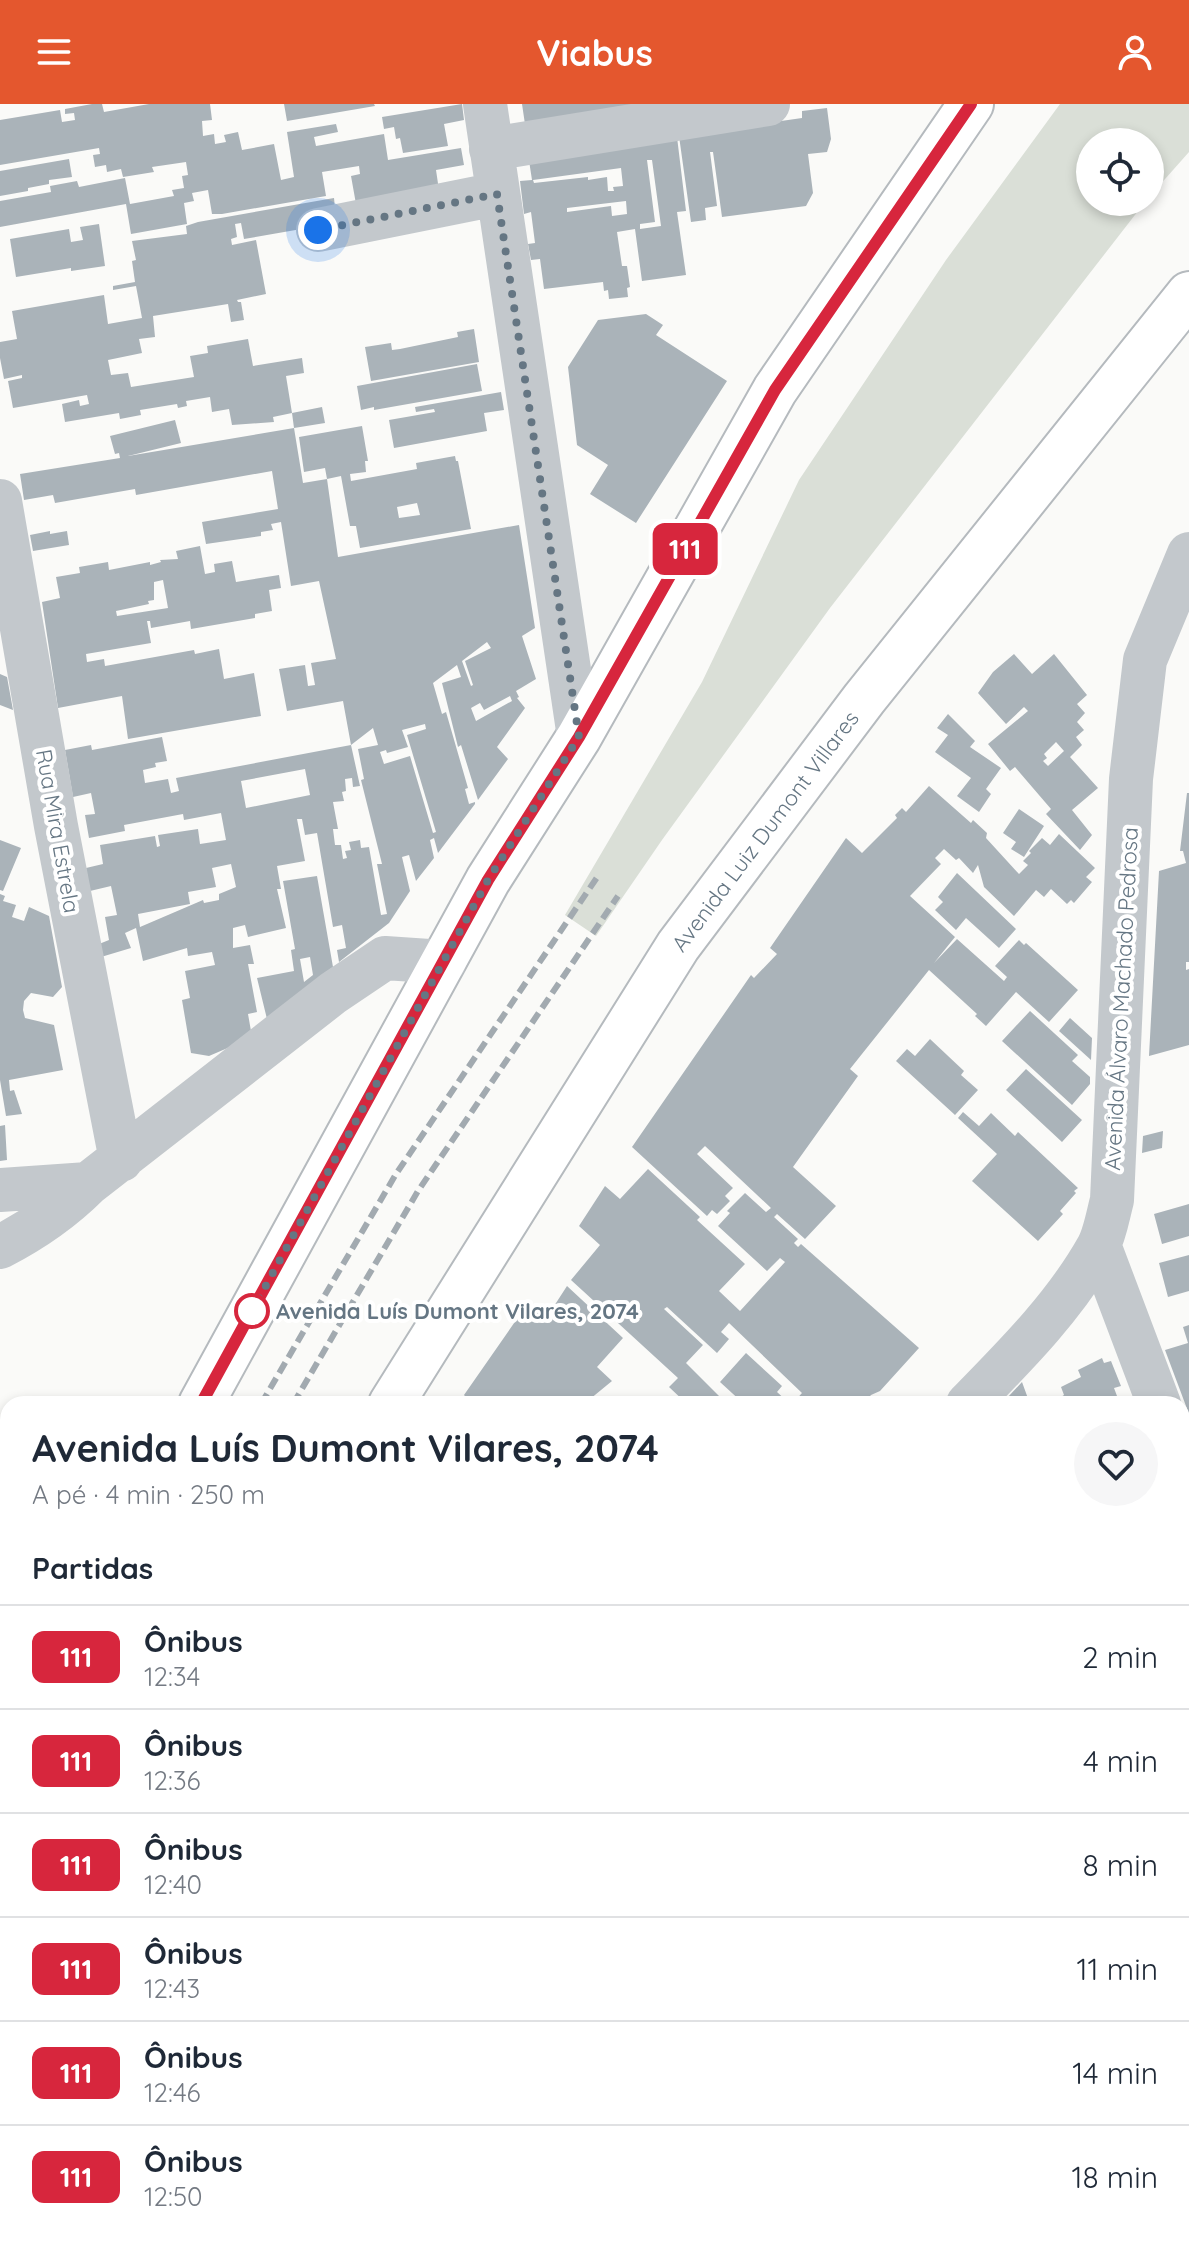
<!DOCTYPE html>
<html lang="pt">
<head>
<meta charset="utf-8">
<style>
  body { margin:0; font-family:Quicksand,sans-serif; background:#f6f6f7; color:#1f2937; height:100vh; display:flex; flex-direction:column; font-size:30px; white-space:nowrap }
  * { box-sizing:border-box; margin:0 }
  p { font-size:26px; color:#747a83 }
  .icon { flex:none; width:44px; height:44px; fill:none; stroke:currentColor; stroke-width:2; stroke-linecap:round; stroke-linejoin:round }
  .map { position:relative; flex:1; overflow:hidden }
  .details { position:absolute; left:0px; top:1292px; width:1190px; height:850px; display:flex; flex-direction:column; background:#fff; border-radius:24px 24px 0 0; box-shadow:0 4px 12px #0003 }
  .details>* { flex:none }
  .badge { padding:0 16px; border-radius:12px; font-size:28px; line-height:52px }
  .fabs { position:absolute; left:1076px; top:24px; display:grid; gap:16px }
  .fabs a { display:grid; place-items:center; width:88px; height:88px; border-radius:50%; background:#fff; box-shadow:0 4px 12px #0003; font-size:40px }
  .you { position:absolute; width:40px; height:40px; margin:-20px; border:6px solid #fff; border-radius:50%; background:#1a73e8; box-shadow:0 0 0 12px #1a73e833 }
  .map>.badge { position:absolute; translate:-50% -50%; box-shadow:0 0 0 4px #fff }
  h2 { padding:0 32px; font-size:30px; line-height:72px }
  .round { display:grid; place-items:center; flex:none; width:84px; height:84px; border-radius:42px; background:#f6f6f7 }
  .head { display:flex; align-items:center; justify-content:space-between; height:136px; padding:0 32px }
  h1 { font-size:38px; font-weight:800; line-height:60px }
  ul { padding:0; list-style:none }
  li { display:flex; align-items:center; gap:24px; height:104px; padding:0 32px; border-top:2px solid #e0e1e3 }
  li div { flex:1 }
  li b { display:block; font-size:30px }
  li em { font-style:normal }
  li .badge { min-width:88px; font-weight:700; text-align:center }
  header { display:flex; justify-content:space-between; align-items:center; height:104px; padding:0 32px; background:#e4572e; color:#fff; font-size:36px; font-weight:800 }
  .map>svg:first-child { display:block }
  .green { fill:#dadfd7 }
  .building { fill:#aab3b9; fill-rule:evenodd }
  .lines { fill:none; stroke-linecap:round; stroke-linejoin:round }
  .major-casing { stroke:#b5babe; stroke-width:48 }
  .path { stroke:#bbbfc2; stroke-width:5; stroke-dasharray:4 4; stroke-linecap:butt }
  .minor { stroke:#c3c8cc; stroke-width:44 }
  .major { stroke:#fff; stroke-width:44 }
  .rail { stroke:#a2aab0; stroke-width:6; stroke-dasharray:12 6; stroke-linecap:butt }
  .line-casing { stroke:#fff; stroke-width:18 }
  .line { stroke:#d7263d; stroke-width:12 }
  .walk { stroke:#657683; stroke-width:8; stroke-dasharray:0 14.4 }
  .stop-dot { fill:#fff; stroke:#d7263d; stroke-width:4 }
  .labels { text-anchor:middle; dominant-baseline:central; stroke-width:8; stroke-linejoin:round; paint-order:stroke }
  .street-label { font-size:22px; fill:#657683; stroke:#fff }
  .stop-label { font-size:22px; font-weight:bold; fill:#657683; stroke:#fff; text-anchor:start }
</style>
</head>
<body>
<header><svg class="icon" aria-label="menu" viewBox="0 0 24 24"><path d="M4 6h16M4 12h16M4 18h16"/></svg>Viabus<svg class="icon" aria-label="person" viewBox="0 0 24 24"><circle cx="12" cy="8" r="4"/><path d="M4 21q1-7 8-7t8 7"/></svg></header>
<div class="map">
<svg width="1189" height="2141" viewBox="0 0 1189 2141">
  <rect width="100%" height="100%" fill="#fafaf8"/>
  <path class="green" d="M 1060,0 L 1189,0 L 1189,48 L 1150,92 L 1150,38 L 1090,38 L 1090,98 L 1145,98 L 830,504 L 662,736 L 596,832 L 565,811 L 702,578 L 799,376 L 946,156 Z"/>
  <path class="building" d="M 92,0 L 102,0 L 104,8 L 149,0 L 210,0 L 212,16 L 202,17 L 203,32 L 214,30 L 215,40 L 226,38 L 224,31 L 238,28 L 242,46 L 274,40 L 281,76 L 294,73 L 287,28 L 336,20 L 338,28 L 314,33 L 316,42 L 384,30 L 388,56 L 461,44 L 464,61 L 436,66 L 440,93 L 356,100 L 351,72 L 360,70 L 359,62 L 322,68 L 326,92 L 222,110 L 212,110 L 208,86 L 192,89 L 194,97 L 184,99 L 187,120 L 131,130 L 126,100 L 0,123 L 0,97 L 51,88 L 50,82 L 77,77 L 79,83 L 125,74 L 130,100 L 174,92 L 172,86 L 184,84 L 182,72 L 188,71 L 186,58 L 152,63 L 154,68 L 123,73 L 121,65 L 107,68 L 106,61 L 95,63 L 93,51 L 100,50 L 99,44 L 0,61 L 0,16 L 60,6 L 62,18 L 75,16 L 74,9 L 65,10 L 65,5 Z
    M 284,0 L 374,0 L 375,2 L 287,17 Z
    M 462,0 L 464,16 L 444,20 L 448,42 L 403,49 L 400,34 L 396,35 L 394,23 L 384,25 L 382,13 Z
    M 522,0 L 666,0 L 526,27 Z
    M 827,4 L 831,35 L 827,48 L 808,50 L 813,89 L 806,102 L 722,113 L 713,48 L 710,48 L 717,102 L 705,104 L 706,116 L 691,118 L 679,32 L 802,14 L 802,7 Z
    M 677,33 L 686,107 L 677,108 L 686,171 L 642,177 L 635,125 L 617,128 L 622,162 L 627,162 L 630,183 L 627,184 L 628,193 L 609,195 L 608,186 L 604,187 L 603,178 L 544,185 L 540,155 L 531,156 L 528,140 L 535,139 L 531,108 L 524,110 L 520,77 L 532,76 L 528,50 ZM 647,56 L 652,56 L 661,122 L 640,125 L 640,120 L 655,118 ZM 621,64 L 623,82 L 613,83 L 614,87 L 608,87 L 607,73 L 588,76 L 588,73 L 534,79 L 533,76 ZM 626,97 L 627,110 L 612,112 L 611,102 L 567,108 L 567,104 Z
    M 69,55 L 72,73 L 49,76 L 49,80 L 28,84 L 28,87 L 0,92 L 0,67 Z
    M 334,94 L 335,104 L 330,120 L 244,135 L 241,119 L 235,120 L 237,133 L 231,135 L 232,141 L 256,136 L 266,190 L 237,196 L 238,198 L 241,198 L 244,216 L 231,218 L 228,200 L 153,212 L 155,233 L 139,235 L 142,249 L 108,256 L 111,271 L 128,269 L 131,283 L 194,273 L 190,252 L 208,249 L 207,242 L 248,235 L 253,262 L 302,254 L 304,269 L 286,272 L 292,309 L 273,313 L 274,318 L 232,321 L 229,305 L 212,308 L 210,293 L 186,297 L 187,302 L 178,304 L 177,300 L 140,306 L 141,311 L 120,315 L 119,309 L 65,318 L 62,300 L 79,296 L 80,302 L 89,300 L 87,291 L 13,304 L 8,277 L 22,274 L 22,271 L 4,275 L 0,254 L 0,238 L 17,235 L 12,207 L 104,191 L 108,220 L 142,214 L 136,182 L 113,186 L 113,182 L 135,178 L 132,157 L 136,156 L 132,137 L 187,130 L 186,122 L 198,118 Z
    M 99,120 L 105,162 L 71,167 L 71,164 L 16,173 L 10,135 L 69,125 L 71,138 L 83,136 L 80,123 Z
    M 646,210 L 663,221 L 656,231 L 727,277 L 636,419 L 590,390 L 608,361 L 577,341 L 568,263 L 598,216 Z
    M 474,225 L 479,258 L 371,277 L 365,243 L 391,239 L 392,246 L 400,245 L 458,233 L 457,228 Z
    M 477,260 L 482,287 L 374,306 L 374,303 L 361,306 L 357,282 Z
    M 501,288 L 504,306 L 484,309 L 487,327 L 394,344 L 389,316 L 435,308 L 434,305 L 416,308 L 415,303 Z
    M 322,303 L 325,319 L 294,324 L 292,309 Z
    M 175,316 L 181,339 L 128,352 L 294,324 L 303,379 L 327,375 L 338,453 L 519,421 L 535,524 L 522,532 L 536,575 L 516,587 L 519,593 L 517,594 L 525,604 L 497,643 L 508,655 L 478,696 L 461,641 L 458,643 L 442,579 L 461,573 L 457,561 L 433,579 L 442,610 L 446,608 L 468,684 L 465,685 L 469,700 L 475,698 L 475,700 L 438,749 L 434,734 L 430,736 L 434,754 L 416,777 L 409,751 L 402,753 L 410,787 L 389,819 L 339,858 L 337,846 L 346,844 L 342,821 L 333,823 L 317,729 L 305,731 L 302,715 L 297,715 L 305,757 L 277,762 L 281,785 L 277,785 L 286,824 L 248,833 L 245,821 L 233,824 L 233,844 L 250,841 L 254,860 L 248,860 L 257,908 L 248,910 L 251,927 L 230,943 L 209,952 L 191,949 L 182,896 L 190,894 L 185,867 L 215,861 L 212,848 L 188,852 L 187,844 L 143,857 L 136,824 L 125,829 L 131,844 L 101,853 L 99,840 L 109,836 L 105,813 L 117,811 L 111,782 L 90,787 L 86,764 L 103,760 L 100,741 L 155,732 L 157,743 L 160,742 L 158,731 L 198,725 L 200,740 L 226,736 L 221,709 L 184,716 L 183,710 L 124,721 L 125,727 L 89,734 L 85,711 L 95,710 L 91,689 L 73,693 L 65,646 L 91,641 L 92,646 L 162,633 L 167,657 L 155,659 L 156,663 L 143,666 L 145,679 L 168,675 L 171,689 L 179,687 L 176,674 L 351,641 L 360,682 L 353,683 L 352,674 L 345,675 L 346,687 L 342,688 L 344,697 L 333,698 L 338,725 L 333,725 L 335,741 L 341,741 L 343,755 L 347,754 L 345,747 L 351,746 L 349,738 L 360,736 L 361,744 L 369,743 L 381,811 L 387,810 L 377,760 L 382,760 L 361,676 L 364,675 L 358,645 L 378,641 L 373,624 L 351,641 L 343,597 L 287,607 L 279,565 L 305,561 L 308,582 L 315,581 L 311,559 L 336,555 L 319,477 L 291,482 L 281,418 L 271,420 L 273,426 L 261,428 L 261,432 L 206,440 L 202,418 L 278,405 L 272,367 L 136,391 L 135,385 L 55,399 L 53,391 L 24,396 L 20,370 L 120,354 L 119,349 L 115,350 L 110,332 ZM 487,538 L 491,544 L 465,557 L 473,581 L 471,582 L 462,557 ZM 510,592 L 512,597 L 476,617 L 471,604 L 480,599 L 484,606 ZM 425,620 L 426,625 L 407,631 L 436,728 L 433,729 L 410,652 L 384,660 L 380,648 L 386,646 L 387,649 L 408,643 L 402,626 ZM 305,665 L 310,691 L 246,704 L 241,677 ZM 231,760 L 236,783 L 219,790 L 219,796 L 204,799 L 203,796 L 140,823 L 138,810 L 190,800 L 188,788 L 216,783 L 212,764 Z
    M 362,322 L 368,357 L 365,357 L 366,368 L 350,370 L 351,377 L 417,365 L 416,359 L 455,352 L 456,357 L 458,357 L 471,425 L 360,444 L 356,422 L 350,422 L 341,372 L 327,375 L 325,364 L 304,368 L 299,333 ZM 417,399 L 420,411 L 399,414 L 397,403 Z
    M 50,427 L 50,430 L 67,427 L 69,441 L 33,447 L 30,431 Z
    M 200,442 L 205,470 L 215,468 L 214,460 L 232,457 L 236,478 L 279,471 L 281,484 L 269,486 L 272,507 L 255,510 L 255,514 L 191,525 L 190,517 L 151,524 L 150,517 L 147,517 L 151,539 L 86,550 L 87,558 L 104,555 L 105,562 L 194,546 L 195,550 L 219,545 L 224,575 L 254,569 L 261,612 L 128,635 L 122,592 L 58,604 L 42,498 L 60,494 L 56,473 L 80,469 L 79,463 L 108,458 L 109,466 L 150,458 L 150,461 L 161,458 L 160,456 L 178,455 L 176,447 ZM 163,476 L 168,504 L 117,512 L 116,507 L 149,500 L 148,497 L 154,496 L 154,478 Z
    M 1014,550 L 1032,570 L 1054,550 L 1087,591 L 1077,600 L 1085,609 L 1077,618 L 1084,626 L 1076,633 L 1082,641 L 1070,653 L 1098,684 L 1072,706 L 1092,731 L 1080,746 L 1046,710 L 1051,705 L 1015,663 L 1010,667 L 988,640 L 1028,607 L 1024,603 L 1006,620 L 978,589 L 993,568 ZM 1056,638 L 1064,647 L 1048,662 L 1043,657 L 1047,654 L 1044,650 Z
    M 0,570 L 7,573 L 13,606 L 0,601 Z
    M 948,610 L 975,637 L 970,643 L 1001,664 L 986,685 L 991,690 L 979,708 L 957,692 L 971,674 L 935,648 L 948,631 L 937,624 Z
    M 929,682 L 971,719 L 973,716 L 987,729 L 986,734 L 1019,770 L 1028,761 L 1023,757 L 1031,749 L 1029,747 L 1042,734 L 1050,741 L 1059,730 L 1095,764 L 1086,773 L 1092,778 L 1074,799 L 1071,796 L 1067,800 L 1051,785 L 1044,793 L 1036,786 L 1014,812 L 984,783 L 978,761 L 973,769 L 959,754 L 956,756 L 944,745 L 935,754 L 941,760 L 910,792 L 955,833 L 934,859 L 957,835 L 1004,877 L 1007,873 L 995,862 L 1019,836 L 1024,841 L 1026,839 L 1078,886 L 1049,918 L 1016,888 L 986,922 L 975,912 L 977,910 L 929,866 L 850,965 L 858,972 L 793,1063 L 836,1102 L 805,1135 L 777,1110 L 774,1113 L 798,1135 L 794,1139 L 798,1143 L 801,1140 L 919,1244 L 880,1287 L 871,1291 L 863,1300 L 792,1300 L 802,1289 L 729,1219 L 721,1228 L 729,1235 L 717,1249 L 667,1203 L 664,1205 L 703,1241 L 686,1259 L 727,1300 L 687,1300 L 669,1283 L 678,1274 L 571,1176 L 600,1141 L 579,1122 L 605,1082 L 620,1095 L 648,1065 L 700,1113 L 697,1116 L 745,1160 L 719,1187 L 740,1207 L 785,1158 L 780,1154 L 767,1167 L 718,1122 L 730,1109 L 727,1107 L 745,1089 L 766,1108 L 771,1104 L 705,1042 L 697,1050 L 733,1084 L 725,1092 L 730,1097 L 717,1110 L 712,1106 L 707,1112 L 632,1043 L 751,871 L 754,874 L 777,850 L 770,844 L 846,734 L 862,749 L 897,714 L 895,711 L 902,704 L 906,708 Z
    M 1187,689 L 1189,689 L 1189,858 L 1186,858 L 1186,866 L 1189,865 L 1189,941 L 1149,952 L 1159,767 L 1186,759 L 1183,747 L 1180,747 Z
    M 1019,705 L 1044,722 L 1024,753 L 1011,745 L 1016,738 L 1003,729 Z
    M 0,736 L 21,744 L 3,787 L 0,786 Z
    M 957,769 L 1016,825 L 999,844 L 966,814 L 956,826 L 935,806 L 943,798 L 938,793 Z
    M 317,772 L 333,863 L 267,915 L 257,874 L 294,867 L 291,846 L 295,845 L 283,777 ZM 310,853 L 313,871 L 304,878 L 300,855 Z
    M 0,790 L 5,792 L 3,797 L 16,801 L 12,813 L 24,817 L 29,803 L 49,812 L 62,883 L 53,893 L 31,889 L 24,897 L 23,906 L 25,914 L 54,921 L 63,966 L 9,976 L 10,987 L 14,986 L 22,1010 L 6,1012 L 0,976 Z
    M 1030,907 L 1078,951 L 1072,957 L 1090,973 L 1090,980 L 1072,1001 L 1002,937 Z
    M 1070,914 L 1092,934 L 1091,956 L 1059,927 Z
    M 930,935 L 964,967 L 961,971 L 978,986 L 955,1011 L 896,957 L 907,945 L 915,952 Z
    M 1026,965 L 1082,1016 L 1062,1038 L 1006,986 Z
    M 963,1008 L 979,1022 L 991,1009 L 1015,1032 L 1018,1028 L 1078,1084 L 1074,1087 L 1076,1089 L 1060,1107 L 1063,1110 L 1038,1137 L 972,1077 L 997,1050 L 958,1014 Z
    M 5,1021 L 7,1056 L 0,1057 L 0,1022 Z
    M 1163,1027 L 1162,1044 L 1142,1049 L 1143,1032 Z
    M 1189,1100 L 1189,1132 L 1162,1140 L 1154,1110 Z
    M 1189,1151 L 1189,1187 L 1168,1193 L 1159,1159 Z
    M 567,1182 L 623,1234 L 597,1263 L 612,1277 L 584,1300 L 472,1300 L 464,1291 L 528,1199 L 545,1216 Z
    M 1189,1221 L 1189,1310 L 1165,1246 L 1188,1239 L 1183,1223 Z
    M 746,1249 L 782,1282 L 777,1288 L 790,1300 L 744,1300 L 720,1278 Z
    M 1102,1254 L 1104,1259 L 1111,1257 L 1121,1282 L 1114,1284 L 1120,1300 L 1050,1300 L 1064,1291 L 1061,1283 L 1081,1273 L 1078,1266 Z
    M 1022,1278 L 1030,1300 L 1012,1300 L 1008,1293 Z
    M 1189,1526 L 1189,1581 L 1182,1585 L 1182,1529 Z
    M 1189,1625 L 1189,1720 L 1182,1724 L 1182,1629 Z
    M 1189,1726 L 1189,1764 L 1182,1767 L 1182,1729 Z
    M 1185,1783 L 1189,1787 L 1189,1860 L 1182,1863 L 1182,1785 Z
    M 1189,1872 L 1189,1915 L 1182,1902 L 1182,1876 Z
    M 1189,1944 L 1189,1970 L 1182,1973 L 1182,1948 Z
    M 1185,1976 L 1189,1996 L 1189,2036 L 1182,2039 L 1182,1978 Z
    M 384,2134 L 412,2134 L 417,2141 L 374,2141 Z
    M 495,2134 L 601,2134 L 585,2141 L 499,2141 Z
    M 823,2134 L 913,2134 L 916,2138 L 912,2141 L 825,2141 L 821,2135 Z
    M 972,2134 L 1025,2134 L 1029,2141 L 961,2141 Z
    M 1061,2134 L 1133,2134 L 1135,2141 L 1063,2141 Z
    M 1137,2134 L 1170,2134 L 1171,2139 L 1138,2141 Z"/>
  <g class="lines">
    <g class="major-casing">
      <path id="major" d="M 201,1300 L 488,776 L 579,633 L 775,286 L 971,0
        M 391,1300 L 678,842 L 864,595 L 1189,190
        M 0,1672 L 8,1657
        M 0,1985 L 8,1970"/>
    </g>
    <path class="path" d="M 6,2141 L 13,2134"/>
    <path class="minor" d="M 485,0 L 579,633
      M 491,45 L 768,0
      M 318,126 L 497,90
      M 0,397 L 56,722 L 121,1056
      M 0,1086 L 88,1080 L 333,889 L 385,854 L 444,858
      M 1099,1141 L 1159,1300
      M 0,1143 C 33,1126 62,1106 88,1080
      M 968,1300 C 1015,1252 1065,1202 1098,1143 C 1105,1130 1108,1111 1112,1096 L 1131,675 L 1145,556 L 1189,450
      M 1182,1363 L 1189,1382
      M 1182,1518 L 1189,1514
      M 1182,1611 L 1189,1607
      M 1050,2134 L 1053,2141"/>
    <use href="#major" class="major"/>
    <path class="rail" d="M 261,1300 L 396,1070 L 598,772
      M 293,1300 L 418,1087 L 618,792
      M 0,1779 L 8,1764
      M 0,1825 L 8,1809"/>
  </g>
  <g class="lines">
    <g class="line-casing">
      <path id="line" d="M 201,1300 L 488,776 L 579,633 L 775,286 L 971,0"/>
    </g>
    <use href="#line" class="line"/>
    <path class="walk" d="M 252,1207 L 488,776 L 579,633 L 497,90 L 318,126"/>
  </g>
  <circle class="stop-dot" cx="252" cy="1207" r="16"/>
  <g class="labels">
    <g class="street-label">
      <text transform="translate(58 727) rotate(80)">Rua Mira Estrela</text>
      <text transform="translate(765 727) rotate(-53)">Avenida Luiz Dumont Villares</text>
      <text transform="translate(1121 895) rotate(-87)">Avenida Álvaro Machado Pedrosa</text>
    </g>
    <g class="stop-label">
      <text x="276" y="1207">Avenida Luís Dumont Vilares, 2074</text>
    </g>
  </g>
</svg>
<div class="fabs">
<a><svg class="icon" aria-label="locate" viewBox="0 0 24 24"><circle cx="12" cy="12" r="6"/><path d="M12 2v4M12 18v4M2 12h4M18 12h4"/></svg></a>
</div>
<div class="you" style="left:318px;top:126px"></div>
<b class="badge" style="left:685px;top:445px;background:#d7263d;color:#fff">111</b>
<section class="details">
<div class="head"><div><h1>Avenida Luís Dumont Vilares, 2074</h1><p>A pé · 4 min · 250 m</p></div><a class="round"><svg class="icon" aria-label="heart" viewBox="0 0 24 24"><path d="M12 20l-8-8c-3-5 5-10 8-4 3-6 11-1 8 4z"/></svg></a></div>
<h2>Partidas</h2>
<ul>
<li><span class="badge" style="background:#d7263d;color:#fff">111</span><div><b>Ônibus</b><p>12:34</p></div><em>2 min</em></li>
<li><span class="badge" style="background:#d7263d;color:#fff">111</span><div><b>Ônibus</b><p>12:36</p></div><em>4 min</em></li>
<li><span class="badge" style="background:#d7263d;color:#fff">111</span><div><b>Ônibus</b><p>12:40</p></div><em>8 min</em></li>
<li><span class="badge" style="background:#d7263d;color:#fff">111</span><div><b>Ônibus</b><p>12:43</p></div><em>11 min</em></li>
<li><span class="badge" style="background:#d7263d;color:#fff">111</span><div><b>Ônibus</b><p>12:46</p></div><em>14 min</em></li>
<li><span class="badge" style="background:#d7263d;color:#fff">111</span><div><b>Ônibus</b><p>12:50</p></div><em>18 min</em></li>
</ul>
</section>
</div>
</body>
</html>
